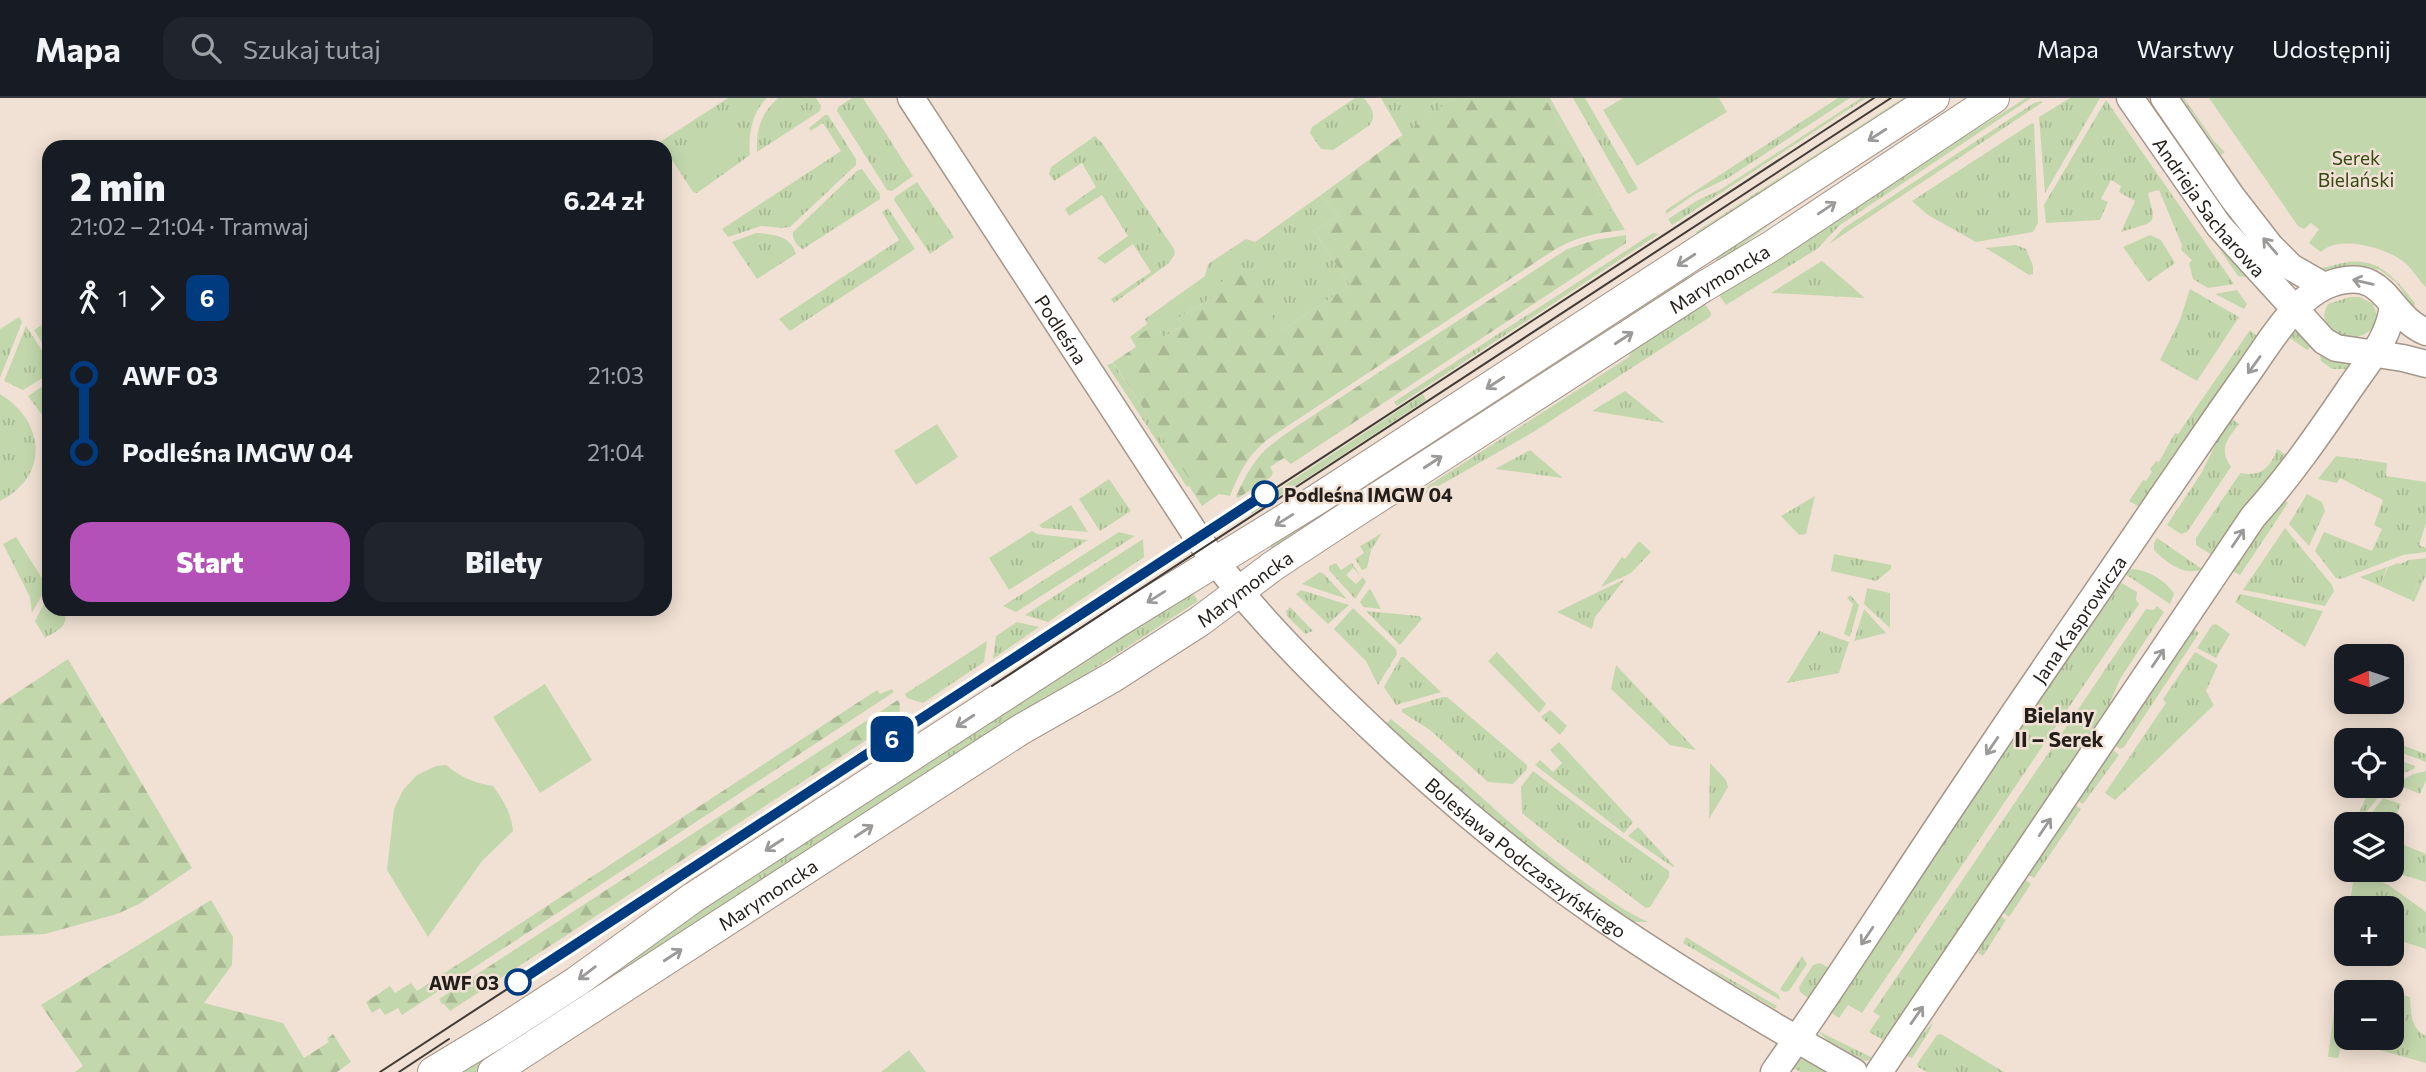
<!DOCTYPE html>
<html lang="pl">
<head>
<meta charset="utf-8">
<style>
  body { margin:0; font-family:Commissioner,sans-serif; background:#20242c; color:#f1f3f6; height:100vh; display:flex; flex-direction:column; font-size:26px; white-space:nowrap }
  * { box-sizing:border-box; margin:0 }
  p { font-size:23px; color:#9ea1a6 }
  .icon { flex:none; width:38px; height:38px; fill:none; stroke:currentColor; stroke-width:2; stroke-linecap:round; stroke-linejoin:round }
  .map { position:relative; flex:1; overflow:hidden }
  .drawer { position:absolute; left:42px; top:42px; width:630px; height:476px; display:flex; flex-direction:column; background:#171b24; border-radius:21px; box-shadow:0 4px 18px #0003 }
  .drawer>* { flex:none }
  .badge { padding:0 14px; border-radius:10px; font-size:24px; line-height:46px }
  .needle { width:46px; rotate:267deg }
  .buttons { position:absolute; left:2334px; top:546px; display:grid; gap:14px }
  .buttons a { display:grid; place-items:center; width:70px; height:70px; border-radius:14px; background:#171b24; box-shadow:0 4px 18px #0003; font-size:35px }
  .map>.badge { position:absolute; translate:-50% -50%; box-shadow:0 0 0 4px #fff }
  .legs { display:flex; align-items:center; gap:10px; height:77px; padding:0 28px; font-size:23px }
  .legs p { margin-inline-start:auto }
  .headline { display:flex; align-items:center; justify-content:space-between; height:119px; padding:0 28px }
  h1 { font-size:38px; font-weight:800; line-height:52px }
  .cta { display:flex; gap:14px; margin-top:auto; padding:14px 28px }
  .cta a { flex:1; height:80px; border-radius:21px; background:#b351b8; color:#fff; font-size:28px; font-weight:800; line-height:80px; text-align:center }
  .cta a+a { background:#20242c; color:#f1f3f6 }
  ul { padding:0 28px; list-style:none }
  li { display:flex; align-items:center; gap:24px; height:77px; font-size:26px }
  li i { display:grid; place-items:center; width:10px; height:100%; margin:0 9px; background:currentColor }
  li i::after { content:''; width:18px; height:18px; margin:-9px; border:5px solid; border-radius:50%; background:#171b24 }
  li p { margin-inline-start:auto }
  li:first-child i { background:linear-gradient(#0000 50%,currentColor 0) }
  li:last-child i { background:linear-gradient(currentColor 50%,#0000 0) }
  header { display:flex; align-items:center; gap:42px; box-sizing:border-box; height:98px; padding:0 35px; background:#171b24; border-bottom:2px solid #363941 }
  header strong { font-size:33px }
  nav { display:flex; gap:38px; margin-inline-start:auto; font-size:24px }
  .search { width:490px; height:63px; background:#20242c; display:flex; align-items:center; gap:18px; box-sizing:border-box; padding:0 24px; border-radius:21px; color:#9ea1a6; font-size:26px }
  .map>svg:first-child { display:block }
  .grass { fill:url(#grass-tufts); fill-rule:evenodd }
  .forest { fill:url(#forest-firs) }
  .park { fill:#c3d7ac }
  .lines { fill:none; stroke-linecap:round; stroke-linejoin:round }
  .tertiary-casing { stroke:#a5968a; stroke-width:29 }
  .secondary-casing { stroke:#a5968a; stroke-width:32 }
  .tertiary { stroke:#fff; stroke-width:26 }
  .secondary { stroke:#fff; stroke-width:30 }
  .tram { stroke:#423b35; stroke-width:2 }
  .oneway { stroke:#9c9a98 }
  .line-1-casing { stroke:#fff; stroke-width:16 }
  .line-1 { stroke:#003b80; stroke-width:10 }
  .stop-1-dot { fill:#fff; stroke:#003b80; stroke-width:3.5 }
  .labels { text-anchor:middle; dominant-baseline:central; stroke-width:5; stroke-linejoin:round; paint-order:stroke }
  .park-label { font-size:19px; fill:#344811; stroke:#f1e1d4 }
  .street-label { font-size:19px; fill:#241e1a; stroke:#f1e1d4 }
  .stop-label { font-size:19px; font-weight:bold; fill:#241e1a; stroke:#f1e1d4; text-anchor:start }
  .neighbourhood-label { font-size:21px; font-weight:bold; fill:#241e1a; stroke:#f1e1d4 }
</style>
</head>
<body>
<header>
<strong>Mapa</strong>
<div class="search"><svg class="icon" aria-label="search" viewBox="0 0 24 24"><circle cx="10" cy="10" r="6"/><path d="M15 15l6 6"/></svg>Szukaj tutaj</div>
<nav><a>Mapa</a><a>Warstwy</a><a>Udostępnij</a></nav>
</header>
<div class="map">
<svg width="2426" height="974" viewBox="0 0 2426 974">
  <defs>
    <pattern id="grass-tufts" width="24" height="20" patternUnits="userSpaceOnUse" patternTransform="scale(1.75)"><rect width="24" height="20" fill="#c3d7ac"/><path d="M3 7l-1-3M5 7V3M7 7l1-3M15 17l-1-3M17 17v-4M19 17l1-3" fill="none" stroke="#a7b893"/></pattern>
    <pattern id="forest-firs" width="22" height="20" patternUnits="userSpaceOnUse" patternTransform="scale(1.75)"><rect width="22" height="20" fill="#c3d7ac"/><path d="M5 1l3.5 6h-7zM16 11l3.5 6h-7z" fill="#a7b893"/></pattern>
  </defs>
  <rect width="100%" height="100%" fill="#f1e1d4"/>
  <path class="grass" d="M 728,0 L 767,0 C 752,14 748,37 750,57 L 697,95 L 693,94 L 660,44 Z
    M 778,0 L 816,0 L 821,8 L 820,13 L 757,54 C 756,31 761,16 778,0 Z
    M 852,0 L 863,0 L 913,78 L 892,93 L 887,92 L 837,13 L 838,9 Z
    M 1355,0 L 1364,0 C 1371,9 1377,16 1370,27 L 1333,52 L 1321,51 L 1310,35 L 1312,29 Z
    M 1381,0 L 1453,0 L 1403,38 Z
    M 1545,0 L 1550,0 L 1613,112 L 1610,114 Z
    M 1573,0 L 1585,0 L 1638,91 L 1628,96 Z
    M 1838,0 L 1850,0 L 1728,80 L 1695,96 L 1666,116 L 1666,112 Z
    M 1861,0 L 1866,0 L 1672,127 L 1668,121 L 1698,102 L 1720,92 Z
    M 1903,0 L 1914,0 L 1699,139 L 1696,134 Z
    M 2026,0 L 2031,0 L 1840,127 L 1817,151 L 1726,207 L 1716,193 Z
    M 2070,0 L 2100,0 L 2045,95 L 2039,19 Z
    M 2182,0 L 2184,0 L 2214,43 L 2225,54 L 2221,57 Z
    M 2106,2 L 2234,186 L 2208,190 L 2193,181 L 2189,165 L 2192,162 L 2181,152 L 2182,147 L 2159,92 L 2148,95 L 2153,115 L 2152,122 L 2147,126 L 2121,134 L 2135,103 L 2119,94 L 2121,88 L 2111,82 L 2101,101 L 2108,104 L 2100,122 L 2046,125 L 2044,107 Z
    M 2042,3 L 2043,4 L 1829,146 L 1844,130 L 2034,5 Z
    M 825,17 L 828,17 L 856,61 L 856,67 L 790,129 L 782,130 L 761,128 L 728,139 L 722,131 L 841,53 L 823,25 L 811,33 L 809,30 Z
    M 2032,25 L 2034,26 L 2038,125 L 2033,134 L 1976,144 L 1928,117 L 1912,103 Z
    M 1095,38 L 1102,45 L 1174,151 L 1175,156 L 1169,165 L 1114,205 L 1111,201 L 1151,174 L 1133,146 L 1105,166 L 1097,160 L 1128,138 L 1102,97 L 1069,118 L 1065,111 L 1096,89 L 1082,65 L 1054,83 L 1049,76 L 1051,69 Z
    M 862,71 L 880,96 L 880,101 L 803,151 C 797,149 792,141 793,134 L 858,72 Z
    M 917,84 L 954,139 L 930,156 L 894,102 L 895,99 Z
    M 1321,97 L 1339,118 L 1314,133 L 1350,187 L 1281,233 L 1210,201 L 1178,220 L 1182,228 L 1164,239 L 1160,233 L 1156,236 L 1152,228 L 1132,242 L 1130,239 L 1147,226 L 1145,221 L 1205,178 L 1208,166 L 1246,141 L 1255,144 Z
    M 1796,107 L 1718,165 L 1713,157 Z
    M 888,110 L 915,151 L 790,233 L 779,221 L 899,142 L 882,114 Z
    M 2207,133 L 2248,177 L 2245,179 L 2238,178 Z
    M 756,135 C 772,136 791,137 796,156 L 757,181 L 732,144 Z
    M 1653,135 L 1659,136 L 1397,308 L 1394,304 Z
    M 2150,137 L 2161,142 L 2175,165 L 2148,184 L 2123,149 Z
    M 2016,147 L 2026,151 L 2033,168 L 2033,176 L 2029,177 L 1986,150 Z
    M 2300,158 L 2321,170 C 2330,169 2339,165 2348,164 C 2381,160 2397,183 2415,205 L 2414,212 L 2397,185 L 2380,172 L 2354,167 L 2324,173 L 2298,161 Z
    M 1822,163 L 1865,200 L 1771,195 Z
    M 1687,178 L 1691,184 L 1274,454 L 1269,446 Z
    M 2190,191 L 2239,219 L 2197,283 L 2160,262 L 2180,222 Z
    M 2237,192 L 2247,206 L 2244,211 L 2215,196 Z
    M 2350,199 L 2360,199 L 2373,206 L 2378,221 C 2371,236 2361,239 2345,241 C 2330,233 2318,224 2328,206 Z
    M 1702,202 L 1711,215 L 1710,219 L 1535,333 L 1423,397 L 1420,393 L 1629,259 L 1632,248 Z
    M 19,219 L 22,224 L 0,280 L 0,231 Z
    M 2298,224 L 2312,248 L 2307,252 L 2287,238 Z
    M 43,226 L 49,236 L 49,256 L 34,232 Z
    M 26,228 L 49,263 L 49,276 L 23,292 L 4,283 Z
    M 2250,232 L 2258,239 L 2141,410 L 2129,403 L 2143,382 L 2146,383 L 2152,374 L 2150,371 L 2156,363 L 2159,364 L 2175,335 L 2178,336 Z
    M 2322,256 L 2353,262 L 2351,271 L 2332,271 L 2321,263 L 2320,257 Z
    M 1113,265 L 1193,385 L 1187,389 L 1107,267 Z
    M 49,284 L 49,337 L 42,317 L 28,298 Z
    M 1625,293 L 1665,325 L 1592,313 Z
    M 0,296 C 45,323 50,378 0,403 Z
    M 1423,296 L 1426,302 L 1252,416 L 1249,411 Z
    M 2229,319 L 2239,326 C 2228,341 2218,349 2231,369 L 2187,434 L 2181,436 L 2167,427 L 2202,374 Z
    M 2277,351 L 2290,360 L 2212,457 L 2196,447 L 2196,440 L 2239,377 L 2241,375 C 2261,379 2271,369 2277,351 Z
    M 1530,352 L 1563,380 L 1495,371 Z
    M 2336,358 L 2387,365 L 2386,378 L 2426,384 L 2426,425 L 2419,447 L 2426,450 L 2426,454 L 2403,457 L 2341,481 L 2336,480 L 2315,453 L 2324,434 L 2372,453 L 2382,431 L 2374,427 L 2383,402 L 2340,380 L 2337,385 L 2318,381 Z
    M 1109,381 L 1131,413 L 1100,433 L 1079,401 Z
    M 2307,396 L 2322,404 L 2325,413 L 2309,448 L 2289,426 Z
    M 1815,398 L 1806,436 L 1799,437 L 1781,418 Z
    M 2284,402 L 2288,405 L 2240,477 L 2231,472 L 2257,435 Z
    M 1071,407 L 1088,434 L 1042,430 L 1039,427 Z
    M 2285,430 L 2332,487 L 2334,493 L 2325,508 L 2243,492 Z
    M 1032,433 L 1037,436 L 1088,442 L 1009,492 L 989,460 Z
    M 1119,434 L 1135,438 L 1016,514 L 1003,508 Z
    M 1382,435 L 1371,452 L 1367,470 L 1362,472 L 1355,461 L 1364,455 L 1360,448 Z
    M 16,439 L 47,488 L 32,515 L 30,499 L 3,446 Z
    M 2157,440 L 2202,471 C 2184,479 2166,464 2154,452 L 2154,445 Z
    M 1143,441 L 1144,459 L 1048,524 L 1025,517 Z
    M 1639,443 L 1651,454 L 1631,475 L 1601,489 L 1622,459 L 1625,461 Z
    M 1165,453 L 1168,456 L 559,854 L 557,850 Z
    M 1834,456 L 1891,467 L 1891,471 L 1876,483 L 1831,473 Z
    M 2426,460 L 2426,476 L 2414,504 L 2411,502 L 2421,478 L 2398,467 L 2409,462 Z
    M 1336,465 L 1341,472 L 1352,465 L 1360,477 L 1353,470 L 1346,477 L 1356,486 L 1363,479 L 1366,484 L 1355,501 L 1329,472 L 1329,468 Z
    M 2387,469 L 2380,488 L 2360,479 Z
    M 2131,471 C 2147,471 2167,483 2174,496 L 2170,506 L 2125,476 Z
    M 1320,474 L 1324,476 L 1347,501 L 1302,486 Z
    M 1625,481 L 1595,519 L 1592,531 L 1557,514 Z
    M 2118,483 L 2137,494 L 2136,502 L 2139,506 L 2105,556 L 1862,915 L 1848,907 L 1839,920 L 1829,913 Z
    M 1189,489 L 1198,503 L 476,974 L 456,974 L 689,813 Z
    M 1867,490 L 1890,495 L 1890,530 L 1864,506 Z
    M 1369,491 L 1371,492 L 1381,511 L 1363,509 L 1360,504 Z
    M 1301,492 L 1349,507 L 1328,526 L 1296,496 Z
    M 49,496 L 49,511 L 62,511 C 72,527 58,532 45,540 L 35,523 Z
    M 2240,496 L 2323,513 L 2305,549 L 2235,504 Z
    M 1850,497 L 1859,507 L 1850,539 L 1844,536 L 1853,506 L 1847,500 Z
    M 2157,508 L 2164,514 L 2120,581 L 2104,619 L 1885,943 L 1869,934 L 1880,918 L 1873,914 L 2146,511 L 2154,512 Z
    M 1290,509 L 1313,533 L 1305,536 L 1287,518 L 1286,513 Z
    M 1353,510 L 1396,551 L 1397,556 L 1378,587 L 1366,563 L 1334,531 Z
    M 1864,511 L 1886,535 L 1854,543 Z
    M 1366,513 L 1419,518 L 1422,521 L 1400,547 Z
    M 1017,524 L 1039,529 L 993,561 L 996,538 Z
    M 2216,526 L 2230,536 L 2216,560 L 2197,550 L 2212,527 Z
    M 2192,530 L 2199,535 L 2124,649 L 2120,651 L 2113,646 Z
    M 1819,533 L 1849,544 L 1839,575 L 1787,585 Z
    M 987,543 L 984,564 L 923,605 L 907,600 L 905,596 Z
    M 1497,554 L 1546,606 L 1539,615 L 1488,563 Z
    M 2195,554 L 2218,567 L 2206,593 L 2214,607 L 2115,702 L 2105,695 L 2166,605 L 2163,601 Z
    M 1401,559 L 1404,559 L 1441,594 L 1396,607 L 1384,589 Z
    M 1616,567 L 1696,652 L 1670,647 L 1611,591 Z
    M 1443,599 L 1447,599 L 1527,667 L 1527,671 L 1513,686 L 1488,684 L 1430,632 L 1402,614 L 1402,611 Z
    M 1550,612 L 1567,628 L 1560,637 L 1543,621 L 1542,618 Z
    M 1391,621 C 1457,673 1514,734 1584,784 C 1605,799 1624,813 1648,824 L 1633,824 L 1599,802 L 1484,715 L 1385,627 Z
    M 1559,644 L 1633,724 L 1624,735 L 1535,667 L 1540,662 L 1553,674 L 1562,665 L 1550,652 Z
    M 2394,644 L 2426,656 L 2426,664 L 2392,651 Z
    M 2110,650 L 2119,657 L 2083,706 L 2076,701 Z
    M 2392,659 L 2415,668 L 2414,671 L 2404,675 L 2392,683 Z
    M 1710,665 L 1726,682 L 1728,689 L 1709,721 Z
    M 1533,673 L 1600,724 L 1669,773 L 1669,779 L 1650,809 L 1646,810 L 1554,741 L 1522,715 L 1521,689 Z
    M 2426,673 L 2426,682 L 2420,696 L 2396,686 L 2413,676 Z
    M 2371,688 L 2380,697 L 2357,726 L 2354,726 Z
    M 2383,700 L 2401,706 L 2392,726 L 2363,726 Z
    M 2073,705 L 2081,711 L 2034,780 L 2027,776 Z
    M 1638,729 L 1674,768 L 1673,769 L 1628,738 Z
    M 2392,742 L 2426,756 L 2426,784 L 2387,772 L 2392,772 Z
    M 2355,772 L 2359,772 L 2390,788 L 2426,814 L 2426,851 L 2404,844 L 2403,846 L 2392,843 L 2392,810 L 2349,810 Z
    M 2023,780 L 2031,786 L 2009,819 L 2001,813 Z
    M 1998,816 L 2006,822 L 1983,858 L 1978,855 L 1985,836 Z
    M 1686,839 L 1779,897 L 1780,902 L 1683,845 Z
    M 1802,858 L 1807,866 L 1789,893 L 1784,894 L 1780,891 Z
    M 1820,865 L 1831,871 L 1811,902 L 1800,894 L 1799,889 L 1813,867 Z
    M 1711,870 L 1777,908 L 1775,911 L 1710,872 Z
    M 2363,885 L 2410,899 C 2411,915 2410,930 2426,938 L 2426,965 L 2343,942 L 2338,960 L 2328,959 L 2337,890 ZM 2347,894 L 2392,894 L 2392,940 L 2347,940 Z
    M 1933,924 L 1930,932 L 1912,960 L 1904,957 Z
    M 1818,933 L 1875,961 L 1865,963 L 1828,943 Z
    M 1941,936 L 2004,974 L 1927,974 L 1918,969 L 1917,966 L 1937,937 Z
    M 1801,961 L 1804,962 L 1825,974 L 1801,974 L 1791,969 Z"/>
  <path class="forest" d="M 1453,0 L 1545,0 L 1610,114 L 1613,112 L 1625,132 C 1598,134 1574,139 1551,154 L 1271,339 C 1249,355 1240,373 1230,398 L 1219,396 L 1202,408 L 1189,388 L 1192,385 L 1113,264 L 1136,249 L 1132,242 L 1152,228 L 1156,235 L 1160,233 L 1164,239 L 1182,228 L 1178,220 L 1210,201 L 1213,190 L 1242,169 L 1281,233 L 1350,187 L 1314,133 L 1339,118 L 1321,97 Z
    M 1626,137 L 1626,145 L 1291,366 L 1284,360 L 1270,369 L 1273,374 L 1271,379 L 1238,400 L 1236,399 C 1254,359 1261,353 1297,328 L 1567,151 L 1595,142 Z
    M 68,561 L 192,770 L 139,806 L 117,816 L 45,836 L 0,838 L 0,606 Z
    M 892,591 L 894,594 L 402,917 L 398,910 L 385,917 L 380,910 L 372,915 L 366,904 L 390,888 L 395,895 L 411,885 L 417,893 L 877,592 L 880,596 Z
    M 898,602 L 900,606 L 899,621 L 450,913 L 444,906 L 442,906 L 439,901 Z
    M 211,802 L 233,839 L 232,867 L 204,905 L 283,925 L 304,960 L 329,944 L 327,940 L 333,936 L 351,964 L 337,974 L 75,974 L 83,968 L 41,907 Z"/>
  <path class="park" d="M 1623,0 L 1719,0 L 1727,14 L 1637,68 L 1603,12 Z
    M 2209,0 L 2426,0 L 2426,189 C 2418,182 2413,171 2404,164 C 2387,150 2339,136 2321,154 L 2309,145 L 2319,131 L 2311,125 L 2304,131 L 2298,128 Z
    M 727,27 L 741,48 L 694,80 L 679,58 Z
    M 937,326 L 958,359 L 916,387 L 894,353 Z
    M 2398,465 L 2421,478 L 2411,502 L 2380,488 L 2388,469 Z
    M 545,586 L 592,662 L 540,695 L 493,619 Z
    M 446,667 C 460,679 475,685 493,688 C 504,703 511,715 513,733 L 482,763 L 428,839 L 387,772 L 394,711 L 403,692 L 417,677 L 436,668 Z
    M 909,952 L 926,974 L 881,974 Z"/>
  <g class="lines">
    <g class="tertiary-casing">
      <g id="tertiary">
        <path id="s1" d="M 911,0 L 1198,440 C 1240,499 1291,552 1342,602 C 1421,679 1506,753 1597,816 C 1680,873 1767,925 1854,974"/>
        <path id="s2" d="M 2130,0 L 2219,128 L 2324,243 L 2336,250 L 2403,260 L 2426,266"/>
        <path d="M 2164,0 L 2232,99 L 2270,148 L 2291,169 L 2324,188"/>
        <path id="s3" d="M 1774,974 C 1841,879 1903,780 1968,684 C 2029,592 2093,501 2155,409 C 2185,366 2214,322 2245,279 C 2267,249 2295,197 2333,185 C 2387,168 2386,217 2426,234"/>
        <path d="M 1879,974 L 2253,419 C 2289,379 2318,337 2348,293 C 2366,266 2390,240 2393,207"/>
      </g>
    </g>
    <g class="secondary-casing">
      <g id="secondary">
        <path d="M 433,974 L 499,934 L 576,884 L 694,799 L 1119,523 L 1316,402 L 1934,0"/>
        <path id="s4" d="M 493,974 L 1020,632 L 1113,579 L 1200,523 L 1273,468 L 1343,422 L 1703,189 L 1770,149 L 1994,0"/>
      </g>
    </g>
    <use href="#tertiary" class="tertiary"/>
    <use href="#secondary" class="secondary"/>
    <path class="tram" d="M 992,588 L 1891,0
      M 380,974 L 1874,0
      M 399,974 L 449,941"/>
  </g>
  <defs><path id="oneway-shaft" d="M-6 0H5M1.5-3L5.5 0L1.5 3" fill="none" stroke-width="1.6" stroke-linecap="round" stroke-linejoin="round" transform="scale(1.75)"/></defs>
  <g class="oneway">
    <use href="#oneway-shaft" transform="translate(1877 37) rotate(147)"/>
    <use href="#oneway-shaft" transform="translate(1827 110) rotate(-34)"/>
    <use href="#oneway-shaft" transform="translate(2270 148) rotate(-131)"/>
    <use href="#oneway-shaft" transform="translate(1686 162) rotate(147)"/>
    <use href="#oneway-shaft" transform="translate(2363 184) rotate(-167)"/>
    <use href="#oneway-shaft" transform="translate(1624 240) rotate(-33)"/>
    <use href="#oneway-shaft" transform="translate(2254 267) rotate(126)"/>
    <use href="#oneway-shaft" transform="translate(1495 285) rotate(147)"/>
    <use href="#oneway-shaft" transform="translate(1433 364) rotate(-33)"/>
    <use href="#oneway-shaft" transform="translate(1284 422) rotate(148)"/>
    <use href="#oneway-shaft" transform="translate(2238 440) rotate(-56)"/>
    <use href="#oneway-shaft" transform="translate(1156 499) rotate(148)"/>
    <use href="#oneway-shaft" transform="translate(2158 560) rotate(-56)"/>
    <use href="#oneway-shaft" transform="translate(965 623) rotate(147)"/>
    <use href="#oneway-shaft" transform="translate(1992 648) rotate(124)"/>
    <use href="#oneway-shaft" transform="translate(2045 729) rotate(-56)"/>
    <use href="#oneway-shaft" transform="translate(864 733) rotate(-33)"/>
    <use href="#oneway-shaft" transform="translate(774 747) rotate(147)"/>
    <use href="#oneway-shaft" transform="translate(1867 838) rotate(124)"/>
    <use href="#oneway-shaft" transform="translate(673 857) rotate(-33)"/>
    <use href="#oneway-shaft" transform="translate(587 875) rotate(143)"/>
    <use href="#oneway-shaft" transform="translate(1917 917) rotate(-55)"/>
  </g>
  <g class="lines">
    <g class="line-1-casing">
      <path id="line-1" d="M 518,884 L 1265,396"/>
    </g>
    <use href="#line-1" class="line-1"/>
  </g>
  <g class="stop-1-dot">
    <circle cx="1265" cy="396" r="12"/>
    <circle cx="518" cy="884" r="12"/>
  </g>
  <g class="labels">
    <g class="park-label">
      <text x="2356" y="59">Serek<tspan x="2356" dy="22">Bielański</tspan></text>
    </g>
    <g class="street-label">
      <text stroke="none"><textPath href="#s2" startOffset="135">Andrieja Sacharowa</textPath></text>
      <text stroke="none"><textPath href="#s4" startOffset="1461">Marymoncka</textPath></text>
      <text stroke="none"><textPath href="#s1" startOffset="276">Podleśna</textPath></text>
      <text stroke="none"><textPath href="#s4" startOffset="894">Marymoncka</textPath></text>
      <text stroke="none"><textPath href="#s3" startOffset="546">Jana Kasprowicza</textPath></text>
      <text stroke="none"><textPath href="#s1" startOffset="985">Bolesława Podczaszyńskiego</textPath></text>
      <text stroke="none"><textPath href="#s4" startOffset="327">Marymoncka</textPath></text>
    </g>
    <g class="stop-label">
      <text x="1284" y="396">Podleśna IMGW 04</text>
      <text x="499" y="884" text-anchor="end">AWF 03</text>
    </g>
    <g class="neighbourhood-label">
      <text x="2059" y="616">Bielany<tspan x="2059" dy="24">II – Serek</tspan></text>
    </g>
  </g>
</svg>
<div class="buttons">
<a><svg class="needle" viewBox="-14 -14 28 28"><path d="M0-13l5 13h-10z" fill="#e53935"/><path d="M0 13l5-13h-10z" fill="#9ea1a6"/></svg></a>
<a><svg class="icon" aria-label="locate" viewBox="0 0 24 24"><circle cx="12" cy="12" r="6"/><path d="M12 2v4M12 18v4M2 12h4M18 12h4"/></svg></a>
<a><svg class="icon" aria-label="layers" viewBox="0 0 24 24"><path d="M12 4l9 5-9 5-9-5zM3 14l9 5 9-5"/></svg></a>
<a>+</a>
<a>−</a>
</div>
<b class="badge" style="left:892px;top:641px;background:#003b80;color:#fff">6</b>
<section class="drawer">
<div class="headline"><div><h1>2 min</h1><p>21:02 – 21:04 · Tramwaj</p></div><b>6.24 zł</b></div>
<div class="legs"><svg class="icon" aria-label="walk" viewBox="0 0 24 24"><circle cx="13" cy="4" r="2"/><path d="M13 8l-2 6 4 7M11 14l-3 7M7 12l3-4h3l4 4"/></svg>1<svg class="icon" aria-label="forward" viewBox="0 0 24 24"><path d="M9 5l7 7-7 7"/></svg><b class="badge" style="background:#003b80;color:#fff">6</b></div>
<ul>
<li><i style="color:#003b80"></i><b>AWF 03</b><p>21:03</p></li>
<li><i style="color:#003b80"></i><b>Podleśna IMGW 04</b><p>21:04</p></li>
</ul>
<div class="cta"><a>Start</a><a>Bilety</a></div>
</section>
</div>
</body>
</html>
